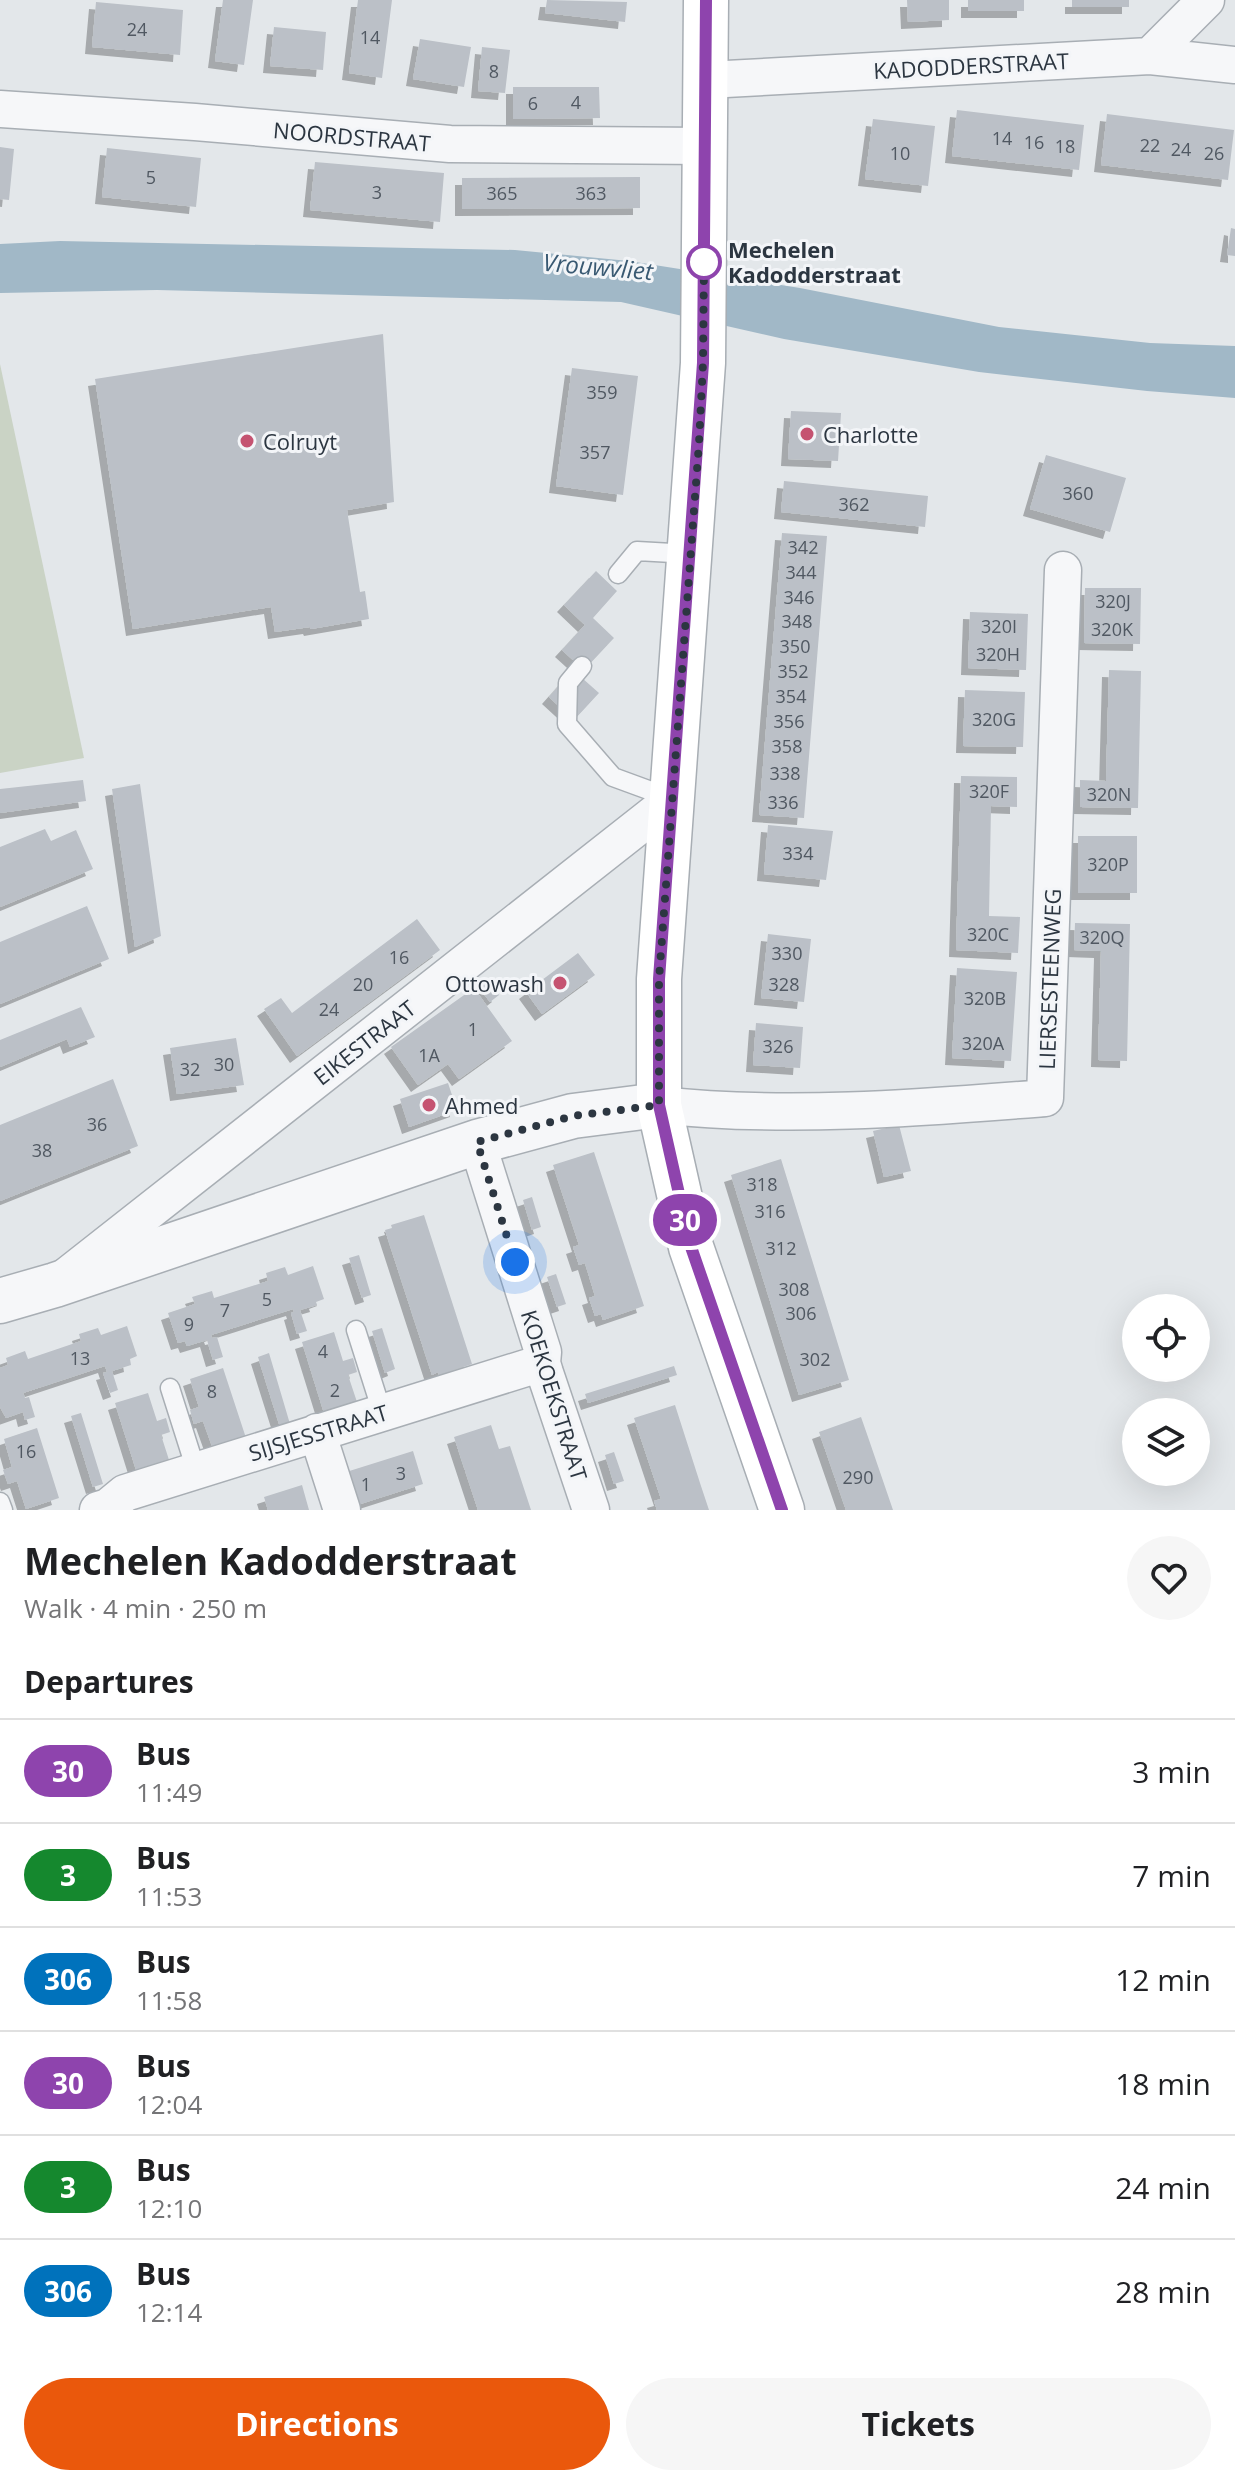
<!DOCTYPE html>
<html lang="en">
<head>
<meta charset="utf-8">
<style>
  body { margin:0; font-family:"Open Sans",sans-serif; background:#f6f6f6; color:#202124; height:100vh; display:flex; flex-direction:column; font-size:30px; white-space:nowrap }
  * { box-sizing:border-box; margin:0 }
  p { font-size:26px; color:#757577 }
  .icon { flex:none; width:44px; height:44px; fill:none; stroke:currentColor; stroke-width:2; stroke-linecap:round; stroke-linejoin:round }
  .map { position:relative; height:1510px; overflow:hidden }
  .drawer { display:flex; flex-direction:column; background:#fff; flex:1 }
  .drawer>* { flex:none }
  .badge { padding:0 16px; border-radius:26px; font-size:28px; line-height:52px }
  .buttons { position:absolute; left:1122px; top:1294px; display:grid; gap:16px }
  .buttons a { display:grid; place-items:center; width:88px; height:88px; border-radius:50%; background:#fff; box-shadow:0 8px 32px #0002; font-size:40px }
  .you { position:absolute; width:40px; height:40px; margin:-20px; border:6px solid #fff; border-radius:50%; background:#1a73e8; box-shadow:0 0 0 12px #1a73e833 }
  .map>.badge { position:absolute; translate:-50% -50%; box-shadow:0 0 0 4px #fff }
  h2 { padding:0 24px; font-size:30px; line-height:72px }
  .round { display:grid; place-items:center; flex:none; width:84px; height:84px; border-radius:42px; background:#f6f6f6 }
  .head { display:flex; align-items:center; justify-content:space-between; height:136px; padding:0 24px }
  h1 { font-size:38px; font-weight:700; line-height:60px }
  .cta { display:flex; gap:16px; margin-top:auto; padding:16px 24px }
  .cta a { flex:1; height:92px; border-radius:48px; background:#ea580c; color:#fff; font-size:32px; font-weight:700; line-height:92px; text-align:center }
  .cta a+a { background:#f6f6f6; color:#202124 }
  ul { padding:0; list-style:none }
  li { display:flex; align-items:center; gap:24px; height:104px; padding:0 24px; border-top:2px solid #e0e0e0 }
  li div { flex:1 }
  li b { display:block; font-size:30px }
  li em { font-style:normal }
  li .badge { min-width:88px; font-weight:700; text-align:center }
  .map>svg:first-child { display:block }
  .green { fill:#cad3c5 }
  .water { fill:#a1b8c7 }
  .building { fill:#bbc0c7; filter:url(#shadow) }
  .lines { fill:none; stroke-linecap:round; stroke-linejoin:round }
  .service-casing { stroke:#a8aeb4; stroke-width:21 }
  .minor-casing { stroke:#a8aeb4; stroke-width:39 }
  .tertiary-casing { stroke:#a8aeb4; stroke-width:47 }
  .secondary-casing { stroke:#a8aeb4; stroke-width:47 }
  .service { stroke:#f6f7f9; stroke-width:18 }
  .minor { stroke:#f6f7f9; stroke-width:36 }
  .tertiary { stroke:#f6f7f9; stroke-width:44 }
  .secondary { stroke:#fff; stroke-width:44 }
  .line-casing { stroke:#fff; stroke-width:18 }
  .line { stroke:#8e44ad; stroke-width:12 }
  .walk { stroke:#2c3641; stroke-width:8; stroke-dasharray:0 14.4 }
  .stop-dot { fill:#fff; stroke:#8e44ad; stroke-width:4 }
  .poi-dot { fill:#c55371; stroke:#f3f5f8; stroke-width:3 }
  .labels { text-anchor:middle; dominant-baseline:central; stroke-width:6; stroke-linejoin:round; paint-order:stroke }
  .number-label { font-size:18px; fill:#505862 }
  .street-label { font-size:22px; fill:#2c3641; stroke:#f3f5f8 }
  .stop-label { font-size:22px; font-weight:bold; fill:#2c3641; stroke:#f3f5f8; text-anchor:start }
  .poi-label { font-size:22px; fill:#2c3641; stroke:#f3f5f8; text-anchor:start }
  .water-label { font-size:24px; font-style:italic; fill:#395972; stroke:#f3f5f8 }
</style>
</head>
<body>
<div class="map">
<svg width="1235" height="1510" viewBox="0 0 1235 1510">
  <defs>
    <filter id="shadow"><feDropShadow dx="-7" dy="7" stdDeviation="0" flood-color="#0004"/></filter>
  </defs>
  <rect width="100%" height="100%" fill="#e3e7ea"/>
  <path class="green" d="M 0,364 L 84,758 L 0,773 Z"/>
  <path class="water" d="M 60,241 L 515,250 L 629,261 L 800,288 L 999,327 L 1150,343 L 1235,346 L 1235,398 L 1147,391 L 979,372 L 784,339 L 621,302 L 157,290 L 0,293 L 0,244 Z"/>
  <path class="building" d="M 223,0 L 253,0 L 244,65 L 215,61 Z
    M 358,0 L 392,0 L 382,78 L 349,73 Z
    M 547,0 L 627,2 L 625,22 L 545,13 Z
    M 907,0 L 949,0 L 949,20 L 908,22 Z
    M 968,0 L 1024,0 L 1024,11 L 968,11 Z
    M 1072,0 L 1129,0 L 1129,7 L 1072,7 Z
    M 96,2 L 183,10 L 180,55 L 92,47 Z
    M 274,27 L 326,32 L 323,70 L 270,66 Z
    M 420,39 L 471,47 L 464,87 L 413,79 Z
    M 482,47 L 510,50 L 505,93 L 478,91 Z
    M 513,87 L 599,87 L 600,118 L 513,119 Z
    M 957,110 L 1084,125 L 1079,170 L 952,156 Z
    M 1107,114 L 1234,130 L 1228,180 L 1101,165 Z
    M 873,119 L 935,126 L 928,186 L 865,179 Z
    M 0,147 L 14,149 L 9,200 L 0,199 Z
    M 107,148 L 201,158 L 196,207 L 102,197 Z
    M 315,162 L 444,173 L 440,222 L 310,210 Z
    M 640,177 L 640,208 L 462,209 L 462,178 Z
    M 1231,228 L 1235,229 L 1235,256 L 1227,255 Z
    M 383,334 L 394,502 L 347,510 L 360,592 L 365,591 L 369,619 L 311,629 L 310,627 L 275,632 L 271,607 L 133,629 L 95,379 Z
    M 572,368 L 638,376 L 623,495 L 556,486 Z
    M 791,411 L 841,413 L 838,461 L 788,459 Z
    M 1046,455 L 1126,478 L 1110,532 L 1030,509 Z
    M 784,481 L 928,496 L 925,527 L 781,512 Z
    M 782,533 L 827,536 L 804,818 L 759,815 Z
    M 596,571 L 617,591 L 593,618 L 614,638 L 584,670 L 562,650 L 585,625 L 564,605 Z
    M 1085,588 L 1141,588 L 1140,644 L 1084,643 Z
    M 970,612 L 1028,614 L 1026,670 L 968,668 Z
    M 573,670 L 599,693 L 574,720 L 549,697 Z
    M 1109,670 L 1141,671 L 1138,808 L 1080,807 L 1080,780 L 1106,781 Z
    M 965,690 L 1025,692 L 1023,747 L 963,746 Z
    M 961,776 L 1017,777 L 1017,807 L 991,806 L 989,916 L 1020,917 L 1018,953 L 956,950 Z
    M 83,780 L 86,801 L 0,813 L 0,789 Z
    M 140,784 L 161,936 L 135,947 L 112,789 Z
    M 768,825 L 833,831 L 826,880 L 764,874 Z
    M 45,829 L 51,841 L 76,830 L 93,869 L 0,907 L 0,847 Z
    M 1078,836 L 1137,836 L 1137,893 L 1078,893 Z
    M 87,906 L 109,959 L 0,1004 L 0,942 Z
    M 417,919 L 440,950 L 297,1056 L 264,1009 L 281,998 L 292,1013 Z
    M 1075,923 L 1130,924 L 1127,1061 L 1098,1060 L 1101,951 L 1074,950 Z
    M 768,934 L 811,939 L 804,1002 L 761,998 Z
    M 578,953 L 595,975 L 542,1014 L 526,992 Z
    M 957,968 L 1017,972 L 1011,1061 L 952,1058 Z
    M 487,978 L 499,995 L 490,1002 L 477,985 Z
    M 474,988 L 512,1041 L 459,1079 L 448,1064 L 418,1085 L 391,1047 Z
    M 81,1007 L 95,1037 L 70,1047 L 67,1039 L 0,1067 L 0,1040 Z
    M 756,1023 L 803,1027 L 800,1068 L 753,1065 Z
    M 236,1038 L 244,1085 L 177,1094 L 170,1048 Z
    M 113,1079 L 138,1146 L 0,1201 L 0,1125 Z
    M 448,1083 L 457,1110 L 409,1127 L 400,1099 Z
    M 899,1125 L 911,1171 L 884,1177 L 873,1131 Z
    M 594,1152 L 644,1306 L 603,1320 L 601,1314 L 595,1316 L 589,1298 L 595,1296 L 585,1263 L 579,1265 L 573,1247 L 579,1245 L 553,1165 Z
    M 781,1159 L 849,1380 L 799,1395 L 731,1175 Z
    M 532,1197 L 541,1227 L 532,1230 L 523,1200 Z
    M 424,1215 L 472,1364 L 439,1375 L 438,1372 L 432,1375 L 385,1230 L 392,1228 L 391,1225 Z
    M 359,1255 L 371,1295 L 362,1298 L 349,1258 Z
    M 313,1266 L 324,1299 L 316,1302 L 317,1305 L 300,1310 L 307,1331 L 297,1334 L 291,1313 L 294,1312 L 293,1309 L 211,1335 L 212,1338 L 217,1337 L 223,1357 L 213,1360 L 207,1340 L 187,1346 L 185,1341 L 178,1343 L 168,1313 L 195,1304 L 192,1297 L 212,1291 L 214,1298 L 268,1281 L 266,1273 L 285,1267 L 288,1275 Z
    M 556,1274 L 566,1304 L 557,1307 L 547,1277 Z
    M 127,1326 L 137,1356 L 130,1359 L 131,1365 L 112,1371 L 118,1390 L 110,1393 L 103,1373 L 107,1372 L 105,1366 L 23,1393 L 25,1398 L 29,1397 L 35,1417 L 25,1420 L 23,1412 L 6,1418 L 0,1407 L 0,1368 L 8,1365 L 6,1358 L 25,1351 L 28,1359 L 81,1341 L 79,1334 L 98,1328 L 101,1335 Z
    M 382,1328 L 395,1369 L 385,1373 L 372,1331 Z
    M 334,1332 L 343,1361 L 353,1358 L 357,1372 L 348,1375 L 357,1402 L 324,1413 L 302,1342 Z
    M 269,1353 L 290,1424 L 280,1427 L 258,1357 Z
    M 674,1366 L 677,1375 L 588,1403 L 585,1394 Z
    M 223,1368 L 246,1438 L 213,1449 L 203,1421 L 194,1424 L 190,1410 L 199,1407 L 190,1379 Z
    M 148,1393 L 157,1421 L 166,1418 L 170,1432 L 161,1435 L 170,1463 L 137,1473 L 115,1403 Z
    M 675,1405 L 700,1483 L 709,1510 L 657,1510 L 654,1501 L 661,1499 L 634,1418 Z
    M 81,1413 L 103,1484 L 93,1487 L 71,1416 Z
    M 861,1417 L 868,1437 L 893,1510 L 846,1510 L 826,1452 L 819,1432 Z
    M 491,1425 L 499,1449 L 510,1446 L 531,1510 L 478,1510 L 454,1437 Z
    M 37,1428 L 59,1498 L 26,1509 L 17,1481 L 8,1484 L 3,1470 L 12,1467 L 4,1439 Z
    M 413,1451 L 423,1484 L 354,1506 L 343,1473 Z
    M 614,1452 L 624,1481 L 614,1484 L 605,1455 Z
    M 302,1485 L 309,1510 L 268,1510 L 264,1497 Z"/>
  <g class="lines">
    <g class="service-casing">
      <path id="service" d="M 618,574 L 637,551 L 690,554
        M 582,666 L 568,683 L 567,724 L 613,777 L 673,799
        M 356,1330 L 382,1412
        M 170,1388 L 196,1470
        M 0,1502 L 3,1510"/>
    </g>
    <g class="minor-casing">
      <path id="minor" d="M 1150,56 L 1206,0
        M 707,80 L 1150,56 L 1235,65
        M 0,109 L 195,122 L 450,144 L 706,146
        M 659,1105 C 785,1119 919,1108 1045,1098 L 1063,570
        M 477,1142 L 543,1352 L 542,1363 L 545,1373 L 591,1510
        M 68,1275 L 673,799
        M 317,1432 L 342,1510
        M 98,1510 L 108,1507 L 125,1493 L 542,1363"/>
    </g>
    <g class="tertiary-casing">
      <path id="tertiary" d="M 0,1301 L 55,1285 L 477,1142 L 573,1116 L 659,1105"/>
    </g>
    <g class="secondary-casing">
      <path id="secondary" d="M 706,0 L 703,363 L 659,979 L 659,1105 L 691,1247 L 782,1510"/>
    </g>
    <use href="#service" class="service"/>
    <use href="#minor" class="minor"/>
    <use href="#tertiary" class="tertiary"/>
    <use href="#secondary" class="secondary"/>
  </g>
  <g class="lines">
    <g class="line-casing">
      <path id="line" d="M 706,0 L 703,363 L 659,979 L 659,1105 L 691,1247 L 782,1510"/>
    </g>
    <use href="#line" class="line"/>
    <path class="walk" d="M 515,1262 L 477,1142 L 573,1116 L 659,1105 L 659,979 L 699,443 L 703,363 L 704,262"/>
  </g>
  <circle class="stop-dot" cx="704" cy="262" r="16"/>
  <g class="poi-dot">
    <circle cx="807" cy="434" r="8"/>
    <circle cx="247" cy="441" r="8"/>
    <circle cx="560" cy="983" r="8"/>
    <circle cx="429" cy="1105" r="8"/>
  </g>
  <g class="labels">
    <g class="number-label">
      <text x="137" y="29">24</text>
      <text x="370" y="37">14</text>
      <text x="494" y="71">8</text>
      <text x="576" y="102">4</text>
      <text x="533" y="103">6</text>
      <text x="1002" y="138">14</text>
      <text x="1034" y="142">16</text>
      <text x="1150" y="145">22</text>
      <text x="1065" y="146">18</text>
      <text x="1181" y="149">24</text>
      <text x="900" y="153">10</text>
      <text x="1214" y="153">26</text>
      <text x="151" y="177">5</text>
      <text x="377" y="192">3</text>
      <text x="502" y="193">365</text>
      <text x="591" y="193">363</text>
      <text x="602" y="392">359</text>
      <text x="595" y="452">357</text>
      <text x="1078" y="493">360</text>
      <text x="854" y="504">362</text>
      <text x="803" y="547">342</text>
      <text x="801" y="572">344</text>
      <text x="799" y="597">346</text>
      <text x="1113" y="601">320J</text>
      <text x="797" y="621">348</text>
      <text x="999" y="626">320I</text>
      <text x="1112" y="629">320K</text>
      <text x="795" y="646">350</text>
      <text x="998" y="654">320H</text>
      <text x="793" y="671">352</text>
      <text x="791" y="696">354</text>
      <text x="994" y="719">320G</text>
      <text x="789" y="721">356</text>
      <text x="787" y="746">358</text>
      <text x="785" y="773">338</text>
      <text x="989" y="791">320F</text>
      <text x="1109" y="794">320N</text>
      <text x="783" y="802">336</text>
      <text x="798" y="853">334</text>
      <text x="1108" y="864">320P</text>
      <text x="988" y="934">320C</text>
      <text x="1102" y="937">320Q</text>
      <text x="787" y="953">330</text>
      <text x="399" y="957">16</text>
      <text x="363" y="984">20</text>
      <text x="784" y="984">328</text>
      <text x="985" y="998">320B</text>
      <text x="329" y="1009">24</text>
      <text x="473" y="1029">1</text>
      <text x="983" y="1043">320A</text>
      <text x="778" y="1046">326</text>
      <text x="429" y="1055">1A</text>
      <text x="224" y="1064">30</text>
      <text x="190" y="1069">32</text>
      <text x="97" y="1124">36</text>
      <text x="42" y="1150">38</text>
      <text x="762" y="1184">318</text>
      <text x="770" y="1211">316</text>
      <text x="781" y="1248">312</text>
      <text x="794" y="1289">308</text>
      <text x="267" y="1299">5</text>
      <text x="225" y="1310">7</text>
      <text x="801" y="1313">306</text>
      <text x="189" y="1324">9</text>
      <text x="323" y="1351">4</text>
      <text x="80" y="1358">13</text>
      <text x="815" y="1359">302</text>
      <text x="335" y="1390">2</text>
      <text x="212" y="1391">8</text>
      <text x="26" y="1451">16</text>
      <text x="401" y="1473">3</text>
      <text x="858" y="1477">290</text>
      <text x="366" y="1484">1</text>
    </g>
    <g class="street-label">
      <text transform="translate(971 65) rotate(-3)">KADODDERSTRAAT</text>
      <text transform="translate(352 136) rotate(5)">NOORDSTRAAT</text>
      <text transform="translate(1049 979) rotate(-88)">LIERSESTEENWEG</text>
      <text transform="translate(364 1042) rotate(-38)">EIKESTRAAT</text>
      <text transform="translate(555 1395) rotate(73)">KOEKOEKSTRAAT</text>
      <text transform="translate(318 1432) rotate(-17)">SIJSJESSTRAAT</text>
    </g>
    <g class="stop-label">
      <text x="728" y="249">Mechelen<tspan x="728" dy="25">Kadodderstraat</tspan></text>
    </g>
    <g class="poi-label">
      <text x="823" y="434">Charlotte</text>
      <text x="263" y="441">Colruyt</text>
      <text x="544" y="983" text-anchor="end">Ottowash</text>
      <text x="445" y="1105">Ahmed</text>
    </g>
    <g class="water-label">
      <text transform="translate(598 266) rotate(5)">Vrouwvliet</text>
    </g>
  </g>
</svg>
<div class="buttons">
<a><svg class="icon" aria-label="locate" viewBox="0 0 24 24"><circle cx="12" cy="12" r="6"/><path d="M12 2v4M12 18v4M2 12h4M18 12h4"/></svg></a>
<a><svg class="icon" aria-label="layers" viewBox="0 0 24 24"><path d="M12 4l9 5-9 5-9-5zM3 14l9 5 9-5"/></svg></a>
</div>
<div class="you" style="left:515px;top:1262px"></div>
<b class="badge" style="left:685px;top:1220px;background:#8e44ad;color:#fff">30</b>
</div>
<section class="drawer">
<div class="head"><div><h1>Mechelen Kadodderstraat</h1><p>Walk · 4 min · 250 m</p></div><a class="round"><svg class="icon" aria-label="heart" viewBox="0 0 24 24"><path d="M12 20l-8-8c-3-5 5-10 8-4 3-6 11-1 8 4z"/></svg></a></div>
<h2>Departures</h2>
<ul>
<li><span class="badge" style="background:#8e44ad;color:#fff">30</span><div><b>Bus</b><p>11:49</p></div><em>3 min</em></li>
<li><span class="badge" style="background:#15882e;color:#fff">3</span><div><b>Bus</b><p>11:53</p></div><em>7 min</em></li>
<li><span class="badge" style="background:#0072bc;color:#fff">306</span><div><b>Bus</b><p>11:58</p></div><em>12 min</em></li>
<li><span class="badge" style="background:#8e44ad;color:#fff">30</span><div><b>Bus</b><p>12:04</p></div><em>18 min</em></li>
<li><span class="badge" style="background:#15882e;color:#fff">3</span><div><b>Bus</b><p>12:10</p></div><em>24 min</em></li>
<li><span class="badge" style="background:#0072bc;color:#fff">306</span><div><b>Bus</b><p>12:14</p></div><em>28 min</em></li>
</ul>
<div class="cta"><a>Directions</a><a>Tickets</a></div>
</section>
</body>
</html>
